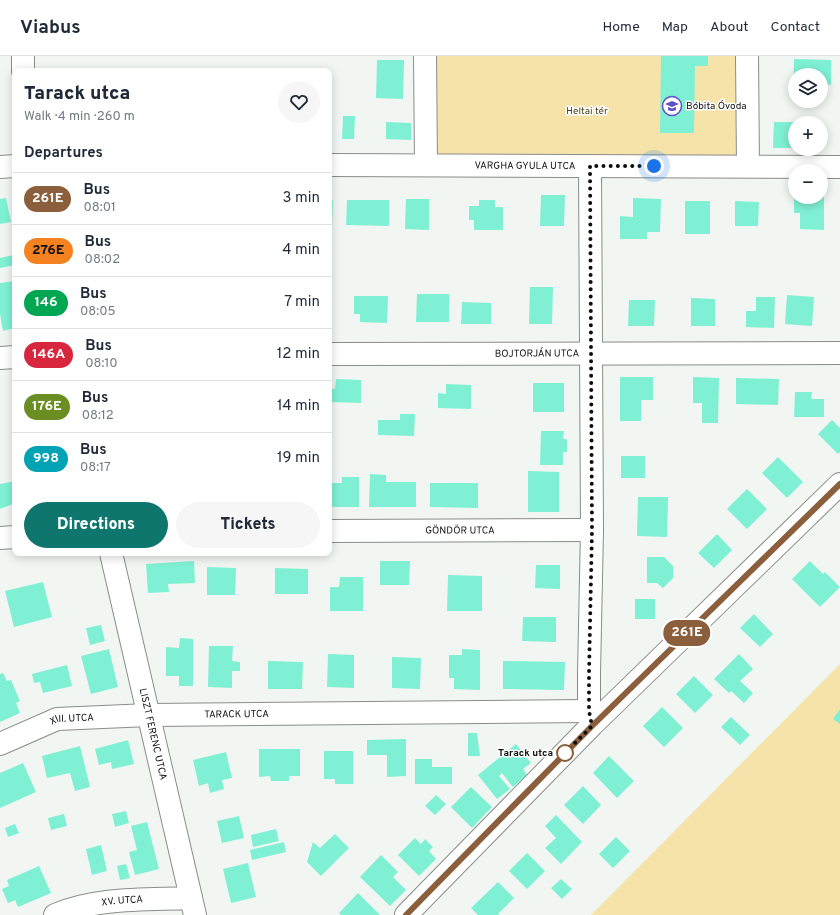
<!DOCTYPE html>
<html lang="en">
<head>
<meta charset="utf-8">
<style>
  body { margin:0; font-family:Overpass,sans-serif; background:#f6f6f7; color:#1f2937; height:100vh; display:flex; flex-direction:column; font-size:15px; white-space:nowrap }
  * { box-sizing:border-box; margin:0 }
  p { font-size:13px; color:#747a83 }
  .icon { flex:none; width:22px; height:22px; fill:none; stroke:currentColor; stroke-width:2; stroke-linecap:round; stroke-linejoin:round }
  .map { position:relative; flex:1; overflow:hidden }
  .panel { position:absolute; left:12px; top:12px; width:320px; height:488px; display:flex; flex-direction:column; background:#fff; border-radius:8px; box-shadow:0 2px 10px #0003 }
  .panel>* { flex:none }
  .badge { padding:0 8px; border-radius:13px; font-size:14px; line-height:26px }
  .controls { position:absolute; left:788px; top:12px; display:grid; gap:8px }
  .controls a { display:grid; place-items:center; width:40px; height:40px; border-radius:50%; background:#fff; box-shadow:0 2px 10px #0003; font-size:20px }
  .you { position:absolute; width:20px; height:20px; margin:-10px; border:3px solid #fff; border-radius:50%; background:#1a73e8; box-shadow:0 0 0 6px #1a73e833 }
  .map>.badge { position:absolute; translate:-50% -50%; box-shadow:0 0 0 2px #fff }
  h2 { padding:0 12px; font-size:15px; line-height:36px }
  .round { display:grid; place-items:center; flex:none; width:42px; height:42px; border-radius:21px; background:#f6f6f7 }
  .summary { display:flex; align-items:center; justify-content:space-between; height:68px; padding:0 12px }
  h1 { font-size:19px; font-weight:800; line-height:30px }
  .cta { display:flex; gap:8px; margin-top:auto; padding:8px 12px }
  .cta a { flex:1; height:46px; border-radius:24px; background:#0f766e; color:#fff; font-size:16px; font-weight:800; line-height:46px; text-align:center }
  .cta a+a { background:#f6f6f7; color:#1f2937 }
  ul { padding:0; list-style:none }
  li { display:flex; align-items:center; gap:12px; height:52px; padding:0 12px; border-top:1px solid #e0e1e3 }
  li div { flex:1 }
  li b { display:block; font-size:15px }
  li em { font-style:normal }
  li .badge { min-width:44px; font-weight:700; text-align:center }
  header { display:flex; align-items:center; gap:24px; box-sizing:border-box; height:56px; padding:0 20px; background:#fff; border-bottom:1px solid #e0e1e3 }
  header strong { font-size:19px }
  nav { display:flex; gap:22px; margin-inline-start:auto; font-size:14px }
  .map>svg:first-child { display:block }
  .green { fill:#f5e3aa }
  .building { fill:#7ff0d4 }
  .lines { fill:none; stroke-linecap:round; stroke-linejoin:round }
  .minor-casing { stroke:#898d89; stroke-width:24 }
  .minor { stroke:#fff; stroke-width:22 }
  .line-casing { stroke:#fff; stroke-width:9 }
  .line { stroke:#8b5e3c; stroke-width:6 }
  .walk { stroke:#0c0e0c; stroke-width:4; stroke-dasharray:0 7.2 }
  .stop-dot { fill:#fff; stroke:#8b5e3c; stroke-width:2 }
  .labels { text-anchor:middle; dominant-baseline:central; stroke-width:3; stroke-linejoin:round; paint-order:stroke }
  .poi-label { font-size:10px; fill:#0c0e0c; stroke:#fff; text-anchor:start }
  .park-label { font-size:10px; fill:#483d17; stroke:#fff }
  .street-label { font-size:10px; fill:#0c0e0c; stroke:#fff }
  .stop-label { font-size:10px; font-weight:bold; fill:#0c0e0c; stroke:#fff; text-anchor:end }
</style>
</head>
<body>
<header>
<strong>Viabus</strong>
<nav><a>Home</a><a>Map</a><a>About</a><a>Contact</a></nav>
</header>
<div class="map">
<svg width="840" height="859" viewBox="0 0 840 859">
  <rect width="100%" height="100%" fill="#f2f6f2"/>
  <path class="green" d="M 425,0 L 747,0 L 748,110 L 426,109 Z
    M 840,608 L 840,859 L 591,859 Z"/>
  <path class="building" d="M 661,0 L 708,0 L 708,10 L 695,10 L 694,77 L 660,77 Z
    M 794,3 L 831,4 L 831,29 L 821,28 L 821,19 L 795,19 L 795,39 L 793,39 Z
    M 377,4 L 404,4 L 403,43 L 376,42 Z
    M 343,60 L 355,60 L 354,83 L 342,83 Z
    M 386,66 L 411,67 L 411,84 L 386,83 Z
    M 774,66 L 795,66 L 795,92 L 773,92 Z
    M 541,139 L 565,139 L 564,170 L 540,170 Z
    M 821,139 L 824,139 L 824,174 L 800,173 L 800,157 L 794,157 L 794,141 L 821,141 Z
    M 6,142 L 11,166 L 0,168 L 0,143 Z
    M 633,142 L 661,143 L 660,176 L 647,176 L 647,183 L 620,183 L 620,160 L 633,161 Z
    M 406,143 L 429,143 L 429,174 L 405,173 Z
    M 329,144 L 333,144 L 332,169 L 329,168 Z
    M 347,144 L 389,144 L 389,170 L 346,169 Z
    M 479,144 L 495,144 L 495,151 L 503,151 L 503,174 L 474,174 L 474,164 L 469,164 L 469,150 L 479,150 Z
    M 685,145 L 710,145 L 710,178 L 685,178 Z
    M 735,145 L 759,146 L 758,170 L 735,170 Z
    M 13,199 L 15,209 L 0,212 L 0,202 Z
    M 15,225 L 15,272 L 3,275 L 0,258 L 0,227 Z
    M 530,231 L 553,231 L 552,268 L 529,268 Z
    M 417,238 L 449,238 L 449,266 L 416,266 Z
    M 787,239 L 814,241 L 812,270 L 785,268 Z
    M 354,240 L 388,240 L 387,267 L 360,266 L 360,258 L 354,258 Z
    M 756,241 L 775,241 L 774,272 L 746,271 L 746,255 L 756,255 Z
    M 691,242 L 715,243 L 715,270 L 691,270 Z
    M 629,244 L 655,244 L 654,270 L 628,270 Z
    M 462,246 L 491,247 L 491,268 L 461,268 Z
    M 620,321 L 653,321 L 653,344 L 641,344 L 641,365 L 620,365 Z
    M 693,321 L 719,322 L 718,367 L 702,367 L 702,347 L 693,347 Z
    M 736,322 L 779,323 L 778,349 L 736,348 Z
    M 336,323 L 361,324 L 361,347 L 329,346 L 329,332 L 335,333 Z
    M 533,327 L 564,327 L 564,356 L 533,356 Z
    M 446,328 L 471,329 L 471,353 L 438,352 L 438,337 L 446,338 Z
    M 795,336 L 812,336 L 811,343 L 824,343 L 824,361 L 794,361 Z
    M 400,358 L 415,358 L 414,380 L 378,379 L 378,364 L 400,364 Z
    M 832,364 L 840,372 L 840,396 L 838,398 L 818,378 Z
    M 541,375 L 564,375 L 563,383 L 567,383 L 567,396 L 563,396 L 563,409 L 540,409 Z
    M 621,400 L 645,400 L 645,422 L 621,422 Z
    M 778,401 L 803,426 L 787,442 L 762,417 Z
    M 528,415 L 559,416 L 559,456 L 528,456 Z
    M 370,418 L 386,419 L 386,426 L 416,426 L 416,451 L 369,451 Z
    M 342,421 L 359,421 L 359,451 L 331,451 L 331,427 L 342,427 Z
    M 15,425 L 15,447 L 0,453 L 0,428 Z
    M 430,427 L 478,427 L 478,452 L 430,451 Z
    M 747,433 L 767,453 L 747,473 L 727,453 Z
    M 638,441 L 668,441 L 667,481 L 637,480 Z
    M 717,478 L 732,494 L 714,512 L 698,497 Z
    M 647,501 L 664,501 L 673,510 L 673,522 L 663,532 L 657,527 L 647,527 Z
    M 194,505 L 195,527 L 168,528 L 169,536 L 148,537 L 146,508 Z
    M 380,505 L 410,505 L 409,529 L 380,529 Z
    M 810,505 L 823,518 L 825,516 L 840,531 L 820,551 L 792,523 Z
    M 536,509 L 560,509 L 560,533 L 535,532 Z
    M 207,511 L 236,512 L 235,539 L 207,539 Z
    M 275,512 L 308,513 L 308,538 L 275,538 Z
    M 448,519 L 482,520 L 482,555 L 447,555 Z
    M 340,521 L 363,521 L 363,555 L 330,555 L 330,531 L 339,531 Z
    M 43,526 L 52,561 L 14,571 L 5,535 Z
    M 635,543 L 655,543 L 655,563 L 635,563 Z
    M 754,558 L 773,578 L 760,591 L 740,572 Z
    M 523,561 L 556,561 L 556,586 L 522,585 Z
    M 101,569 L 105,585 L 90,589 L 86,572 Z
    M 180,582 L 193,583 L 193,630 L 179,630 L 179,620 L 166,620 L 166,591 L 179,592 Z
    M 209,590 L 233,590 L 232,605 L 240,606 L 240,615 L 232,615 L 232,632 L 208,631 Z
    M 109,593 L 118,631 L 91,638 L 81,600 Z
    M 462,593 L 480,594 L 480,634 L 454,633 L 454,622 L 449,622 L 449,599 L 462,599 Z
    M 328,598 L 354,599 L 354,632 L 327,631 Z
    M 739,598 L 753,613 L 740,625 L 753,637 L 744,647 L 731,635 L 729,637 L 714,623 Z
    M 392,601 L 421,602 L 420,633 L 392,632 Z
    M 268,605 L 303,606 L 302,633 L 268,633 Z
    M 503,605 L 565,606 L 564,634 L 503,633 Z
    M 67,609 L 72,630 L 43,637 L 40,626 L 34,627 L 32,618 Z
    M 3,617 L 7,625 L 11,624 L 20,645 L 16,647 L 20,657 L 0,666 L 0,618 Z
    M 694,620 L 713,639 L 695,657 L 676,638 Z
    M 662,651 L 683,672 L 664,691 L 643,670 Z
    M 840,653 L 840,668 L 833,663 Z
    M 731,661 L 750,679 L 740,689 L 721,671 Z
    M 468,677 L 477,677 L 480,700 L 468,700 Z
    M 406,683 L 406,720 L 387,721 L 387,699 L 367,699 L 367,684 Z
    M 128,684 L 134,708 L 112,713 L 111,706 L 99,709 L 95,693 Z
    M 516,688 L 531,707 L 523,713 L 527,719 L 513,731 L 502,717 L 499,720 L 510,733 L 497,743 L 478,719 Z
    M 80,690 L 90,731 L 75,735 L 70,717 L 47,722 L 42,700 Z
    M 259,693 L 300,693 L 300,720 L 289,720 L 289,725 L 271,725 L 270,720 L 259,721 Z
    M 324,695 L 353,695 L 353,728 L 335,728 L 335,723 L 324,723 Z
    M 226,696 L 232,722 L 222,724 L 224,733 L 210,737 L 208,727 L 199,730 L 193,704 Z
    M 609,700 L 634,725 L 617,742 L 593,717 Z
    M 415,703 L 432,703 L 432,711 L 452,711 L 452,728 L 415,728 Z
    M 23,707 L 36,736 L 0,752 L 0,717 Z
    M 583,730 L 601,749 L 583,768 L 564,749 Z
    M 471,731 L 492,751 L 472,772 L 451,751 Z
    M 436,739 L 446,748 L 435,759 L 425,750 Z
    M 126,755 L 129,767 L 115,771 L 112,758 Z
    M 64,758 L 67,770 L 51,774 L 48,762 Z
    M 556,759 L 582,786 L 561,808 L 545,792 L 556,782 L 545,770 Z
    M 239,760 L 244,782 L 222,787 L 217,765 Z
    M 147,766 L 159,813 L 135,819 L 129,796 L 137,794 L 131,770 Z
    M 15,768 L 19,777 L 8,781 L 5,772 Z
    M 276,773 L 279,785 L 253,791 L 251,779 Z
    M 335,778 L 349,792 L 321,820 L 307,806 L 313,786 L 320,792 Z
    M 616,781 L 630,795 L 613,812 L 599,798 Z
    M 415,782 L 421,788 L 425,783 L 433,791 L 429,795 L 436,803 L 419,820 L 398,799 Z
    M 284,786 L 286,796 L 252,804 L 250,794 Z
    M 101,789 L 107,815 L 92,819 L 86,793 Z
    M 527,797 L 545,815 L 527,833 L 509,815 Z
    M 381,799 L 398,816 L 393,821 L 406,834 L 390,850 L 360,821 Z
    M 248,807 L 256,841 L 231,847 L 223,813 Z
    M 126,808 L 130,822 L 120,824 L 117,810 Z
    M 39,810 L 51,837 L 18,851 L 15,844 L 8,847 L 2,833 L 9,830 L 7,824 Z
    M 561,823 L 572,833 L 562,843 L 551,832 Z
    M 498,826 L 514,842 L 498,858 L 500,859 L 478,859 L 471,852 Z
    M 358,837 L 380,859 L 341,859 L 339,857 Z"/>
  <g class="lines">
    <g class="minor-casing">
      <g id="minor">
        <path d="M 425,0 L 426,109"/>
        <path d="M 747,0 L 748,110"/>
        <path d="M 23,15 L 23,0"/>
        <path id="s1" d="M 329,109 L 840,111"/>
        <path d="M 590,110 L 592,474 L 589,618 L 589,655 L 592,668"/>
        <path d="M 0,111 L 15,110"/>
        <path id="s2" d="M 329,298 L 840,297"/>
        <path d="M 0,302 L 15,301"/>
        <path id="s3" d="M 329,475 L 592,474"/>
        <path d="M 0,482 L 15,481"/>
        <path id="s4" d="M 111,497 L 195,859"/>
        <path id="s5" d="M 0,688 L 57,663 L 149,659 L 589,655"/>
        <path id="s6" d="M 55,859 C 98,841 145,844 191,842"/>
        <path d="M 406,859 L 592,669 L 840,428"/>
      </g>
    </g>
    <use href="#minor" class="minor"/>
  </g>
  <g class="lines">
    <g class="line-casing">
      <path id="line" d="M 406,859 L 592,670 L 840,428"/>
    </g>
    <use href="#line" class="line"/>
    <path class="walk" d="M 565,697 L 592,670 L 589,655 L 589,618 L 592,474 L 590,110 L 654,110"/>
  </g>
  <defs>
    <g id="school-ring" transform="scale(1)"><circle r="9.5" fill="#fff" stroke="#614fc8" stroke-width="1.5"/><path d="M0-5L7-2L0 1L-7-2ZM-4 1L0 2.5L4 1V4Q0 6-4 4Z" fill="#614fc8"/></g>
  </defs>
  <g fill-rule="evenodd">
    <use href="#school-ring" x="672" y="50"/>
  </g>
  <circle class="stop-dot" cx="565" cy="697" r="8"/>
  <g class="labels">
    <g class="poi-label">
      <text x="686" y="50">Bóbita Óvoda</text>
    </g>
    <g class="park-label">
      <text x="587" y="55">Heltai tér</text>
    </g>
    <g class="street-label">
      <text stroke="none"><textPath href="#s1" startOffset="196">VARGHA GYULA UTCA</textPath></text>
      <text stroke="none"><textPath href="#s2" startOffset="208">BOJTORJÁN UTCA</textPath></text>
      <text stroke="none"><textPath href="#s3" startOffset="131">GÖNDÖR UTCA</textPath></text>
      <text stroke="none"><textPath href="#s5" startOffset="242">TARACK UTCA</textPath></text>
      <text stroke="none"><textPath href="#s5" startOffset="77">XIII. UTCA</textPath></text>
      <text stroke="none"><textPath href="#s4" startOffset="186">LISZT FERENC UTCA</textPath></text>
      <text stroke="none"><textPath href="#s6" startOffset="69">XV. UTCA</textPath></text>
    </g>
    <g class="stop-label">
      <text x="553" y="697">Tarack utca</text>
    </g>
  </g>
</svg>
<div class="controls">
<a><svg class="icon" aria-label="layers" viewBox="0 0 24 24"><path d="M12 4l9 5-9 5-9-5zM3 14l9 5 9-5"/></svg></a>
<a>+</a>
<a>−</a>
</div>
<div class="you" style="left:654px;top:110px"></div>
<b class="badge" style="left:687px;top:577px;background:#8b5e3c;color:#fff">261E</b>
<section class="panel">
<div class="summary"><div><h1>Tarack utca</h1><p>Walk · 4 min · 260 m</p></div><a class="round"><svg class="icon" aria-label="heart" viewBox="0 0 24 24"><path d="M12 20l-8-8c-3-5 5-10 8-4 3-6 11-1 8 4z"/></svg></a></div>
<h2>Departures</h2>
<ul>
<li><span class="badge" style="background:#8b5e3c;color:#fff">261E</span><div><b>Bus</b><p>08:01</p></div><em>3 min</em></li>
<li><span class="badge" style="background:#f58220;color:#111">276E</span><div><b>Bus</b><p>08:02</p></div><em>4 min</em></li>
<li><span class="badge" style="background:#00a651;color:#fff">146</span><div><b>Bus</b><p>08:05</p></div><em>7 min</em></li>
<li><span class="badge" style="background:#d7263d;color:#fff">146A</span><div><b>Bus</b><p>08:10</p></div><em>12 min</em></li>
<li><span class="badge" style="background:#6b8e23;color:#fff">176E</span><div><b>Bus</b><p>08:12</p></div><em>14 min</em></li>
<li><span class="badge" style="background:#00a3b4;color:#fff">998</span><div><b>Bus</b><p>08:17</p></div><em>19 min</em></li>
</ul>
<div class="cta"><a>Directions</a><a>Tickets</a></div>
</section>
</div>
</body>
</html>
